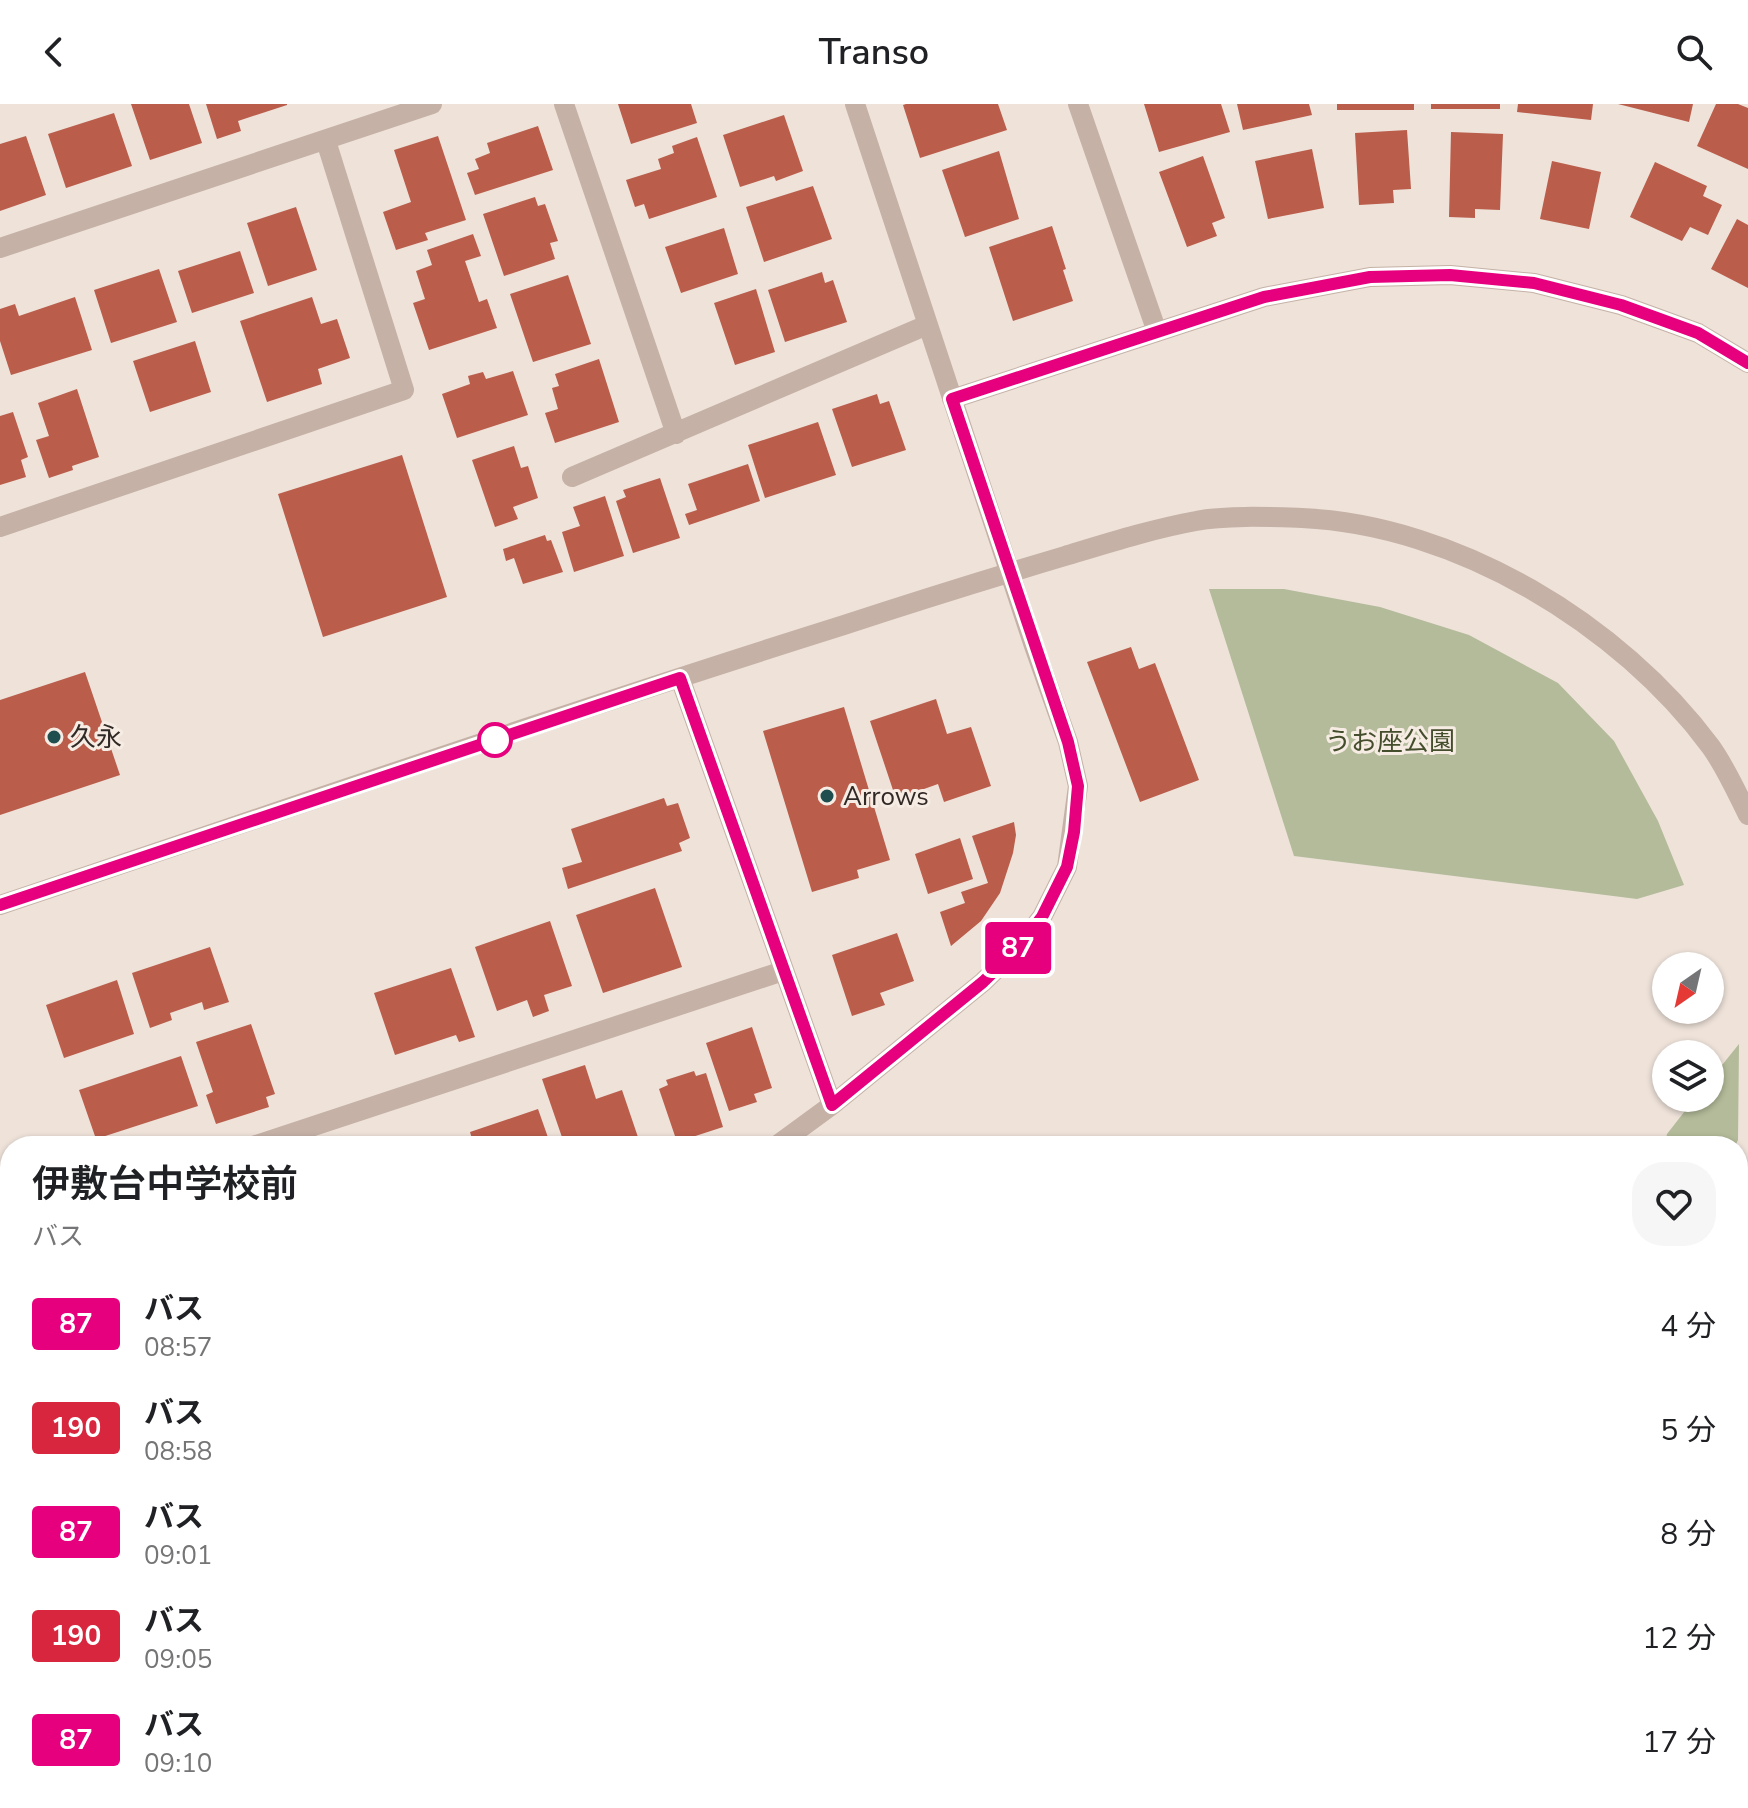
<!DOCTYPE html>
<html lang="ja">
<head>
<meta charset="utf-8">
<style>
  body { margin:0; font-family:"Nunito Sans","Noto Sans JP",sans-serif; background:#f6f6f6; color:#202124; height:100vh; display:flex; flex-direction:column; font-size:30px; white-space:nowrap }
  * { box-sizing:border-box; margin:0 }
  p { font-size:26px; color:#757577 }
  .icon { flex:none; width:44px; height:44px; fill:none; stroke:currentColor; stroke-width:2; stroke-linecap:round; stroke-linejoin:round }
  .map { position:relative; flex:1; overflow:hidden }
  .details { position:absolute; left:0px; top:1032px; width:1748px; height:672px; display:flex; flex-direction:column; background:#fff; border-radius:32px 32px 0 0; box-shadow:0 2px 6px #0004 }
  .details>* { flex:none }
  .badge { padding:0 16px; border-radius:6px; font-size:28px; line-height:52px }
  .needle { width:52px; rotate:214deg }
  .tools { position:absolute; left:1652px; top:848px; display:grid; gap:16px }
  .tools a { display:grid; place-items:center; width:72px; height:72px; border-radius:50%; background:#fff; box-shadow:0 2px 6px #0004; font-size:40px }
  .map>.badge { position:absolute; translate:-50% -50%; box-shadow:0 0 0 4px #fff }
  .round { display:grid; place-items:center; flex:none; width:84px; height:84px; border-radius:32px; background:#f6f6f6 }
  .head { display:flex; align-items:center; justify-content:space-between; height:136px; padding:0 32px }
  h1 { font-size:38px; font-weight:600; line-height:60px }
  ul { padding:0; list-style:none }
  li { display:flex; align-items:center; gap:24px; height:104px; padding:0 32px }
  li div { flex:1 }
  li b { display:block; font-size:30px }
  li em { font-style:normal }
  li .badge { min-width:88px; font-weight:700; text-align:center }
  header { display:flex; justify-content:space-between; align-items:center; height:104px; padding:0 32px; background:#fff; font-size:36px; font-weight:600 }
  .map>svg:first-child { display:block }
  .green { fill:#b3bb9a }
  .building { fill:#ba5d4b }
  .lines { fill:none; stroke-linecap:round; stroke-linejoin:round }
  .minor { stroke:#c5b1a6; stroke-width:20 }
  .line-casing { stroke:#fff; stroke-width:18 }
  .line { stroke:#e6007e; stroke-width:12 }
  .poi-dot { fill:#204e4e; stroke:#f6ece4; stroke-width:3 }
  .stop-dot { fill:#fff; stroke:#e6007e; stroke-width:4 }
  .labels { text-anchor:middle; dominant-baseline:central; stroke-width:6; stroke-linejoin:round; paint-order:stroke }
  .poi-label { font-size:26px; fill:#312926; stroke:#f6ece4; text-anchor:start }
  .park-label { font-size:26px; fill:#444d2c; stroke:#f6ece4 }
</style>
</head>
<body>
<header><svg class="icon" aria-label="back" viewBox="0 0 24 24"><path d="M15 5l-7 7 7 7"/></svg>Transo<svg class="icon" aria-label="search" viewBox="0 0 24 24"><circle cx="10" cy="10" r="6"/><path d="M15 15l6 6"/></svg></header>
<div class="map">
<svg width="1748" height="1704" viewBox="0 0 1748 1704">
  <rect width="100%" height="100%" fill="#eee2d9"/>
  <path class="green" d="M 1209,485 L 1284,485 L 1380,503 L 1469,531 L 1558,579 L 1614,637 L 1658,717 L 1684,781 L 1637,795 L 1294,752 Z
    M 1739,940 L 1738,1036 L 1735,1042 L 1665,1042 L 1667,1030 L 1695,994 L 1710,994 L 1710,976 Z
    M 1738,1288 L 1748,1300 L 1748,1704 L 1690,1704 L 1681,1694 L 1738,1694 Z
    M 122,1694 L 620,1694 L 608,1704 L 115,1704 Z
    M 766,1694 L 1047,1694 L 1046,1704 L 769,1704 Z"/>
  <path class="building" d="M 131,0 L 189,0 L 202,39 L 150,56 Z
    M 206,0 L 287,0 L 287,1 L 238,17 L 241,27 L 217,35 Z
    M 618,0 L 691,0 L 697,19 L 631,40 Z
    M 906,0 L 998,0 L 1007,26 L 920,54 L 903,1 Z
    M 1144,0 L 1221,0 L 1230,28 L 1159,48 Z
    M 1237,0 L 1309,0 L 1312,11 L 1243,26 Z
    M 1337,0 L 1414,0 L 1414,6 L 1337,6 Z
    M 1431,0 L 1500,0 L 1500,5 L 1431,5 Z
    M 1518,0 L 1593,0 L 1591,16 L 1517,8 Z
    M 1618,0 L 1693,0 L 1689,18 Z
    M 1716,0 L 1738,0 L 1748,4 L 1748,65 L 1697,42 Z
    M 114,9 L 132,62 L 66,84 L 48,30 Z
    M 784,11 L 803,67 L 776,77 L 774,72 L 740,83 L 723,31 Z
    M 538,22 L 553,66 L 475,91 L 467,69 L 479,65 L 475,55 L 490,49 L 487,39 Z
    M 1407,26 L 1411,85 L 1393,86 L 1394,99 L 1359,101 L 1355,29 Z
    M 1451,28 L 1503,30 L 1500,106 L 1475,105 L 1475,114 L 1449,113 Z
    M 26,32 L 46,91 L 0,107 L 0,40 Z
    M 438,32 L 466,116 L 425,129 L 428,136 L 396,146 L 383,108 L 411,98 L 394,46 Z
    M 697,33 L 717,93 L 649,115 L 644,100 L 635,103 L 626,76 L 661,65 L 658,55 L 674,49 L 672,42 Z
    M 1312,45 L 1324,104 L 1268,115 L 1255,57 Z
    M 999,47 L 1019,115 L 965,133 L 942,66 Z
    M 1203,52 L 1225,114 L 1212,119 L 1217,132 L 1187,143 L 1159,68 Z
    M 1552,57 L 1601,68 L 1589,125 L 1540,115 Z
    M 1655,58 L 1707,82 L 1703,92 L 1722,101 L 1708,131 L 1690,123 L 1682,137 L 1630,113 Z
    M 813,82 L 832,135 L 764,158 L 746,103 Z
    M 535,93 L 538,102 L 545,100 L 558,137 L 550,139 L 555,155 L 504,172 L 483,110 Z
    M 296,103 L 317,166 L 268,182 L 247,119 Z
    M 1737,115 L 1748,121 L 1748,184 L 1711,165 Z
    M 1052,122 L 1066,165 L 1063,166 L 1073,197 L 1013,217 L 989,143 Z
    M 724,124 L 738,170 L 681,189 L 665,143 Z
    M 473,130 L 481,152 L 465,157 L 479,198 L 487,195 L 497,224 L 429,246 L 413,199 L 425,195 L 416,167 L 432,161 L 427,146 Z
    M 240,147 L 254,189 L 192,209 L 178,167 Z
    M 159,165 L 177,218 L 111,239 L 94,186 Z
    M 822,168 L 825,179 L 833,176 L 847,218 L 785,238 L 768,186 Z
    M 568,171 L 591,240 L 533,258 L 510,190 Z
    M 756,185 L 775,248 L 735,261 L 714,199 Z
    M 75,193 L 92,246 L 11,271 L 0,237 L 0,205 L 15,200 L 19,212 Z
    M 312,193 L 321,220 L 337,215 L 350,254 L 318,265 L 322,280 L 267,298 L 240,217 Z
    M 195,237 L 211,288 L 150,308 L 133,257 Z
    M 599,255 L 619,318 L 555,339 L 545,309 L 558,305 L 552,284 L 559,282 L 555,270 Z
    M 513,267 L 528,311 L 457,334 L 442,290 L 470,280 L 468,272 L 483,268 L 486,275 Z
    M 77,285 L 99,353 L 72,362 L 73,366 L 49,374 L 36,336 L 49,332 L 38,299 Z
    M 877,290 L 880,300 L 889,297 L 906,346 L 852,363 L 832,305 Z
    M 13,308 L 28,353 L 21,356 L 26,373 L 0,381 L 0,312 Z
    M 818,318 L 836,371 L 765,394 L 748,341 Z
    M 514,342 L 521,364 L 528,362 L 538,394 L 513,403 L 518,415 L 495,423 L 472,356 Z
    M 402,351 L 447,493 L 323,533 L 278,390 Z
    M 748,360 L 760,397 L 689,421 L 685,410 L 697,406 L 688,380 Z
    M 660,374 L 680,434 L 633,449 L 616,397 L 626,393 L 623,386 Z
    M 605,392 L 624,452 L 574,468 L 562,428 L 580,422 L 573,403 Z
    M 545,431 L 547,437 L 551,436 L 563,468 L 523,480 L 514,454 L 506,457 L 503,445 Z
    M 1131,543 L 1139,565 L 1155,559 L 1199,676 L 1140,698 L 1087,558 Z
    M 85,568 L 120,671 L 0,711 L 0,596 Z
    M 936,595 L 947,630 L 971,623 L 991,682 L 944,698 L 938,680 L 896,695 L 870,617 Z
    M 844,603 L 890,756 L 857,766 L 859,774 L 812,788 L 763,627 Z
    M 664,694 L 667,702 L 678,699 L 690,734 L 679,739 L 682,747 L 568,785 L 562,764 L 582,758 L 571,725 Z
    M 1014,718 L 1016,731 L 1013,749 L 1000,789 L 981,817 L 951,842 L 940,808 L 965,799 L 961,788 L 988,779 L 972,732 Z
    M 960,734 L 973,775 L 928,790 L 915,750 Z
    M 655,784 L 682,863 L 603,889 L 576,811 Z
    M 550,817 L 572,882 L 544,891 L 549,907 L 533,913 L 527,896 L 497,907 L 475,843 Z
    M 897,829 L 914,877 L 880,889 L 885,901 L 852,912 L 832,851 Z
    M 210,843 L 229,898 L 204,906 L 202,898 L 170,909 L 172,916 L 150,924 L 132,869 Z
    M 451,864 L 475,933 L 459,938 L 456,931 L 395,951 L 374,889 Z
    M 117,876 L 134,930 L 64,954 L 46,901 Z
    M 251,920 L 275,990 L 266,993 L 269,1003 L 216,1020 L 206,991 L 213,988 L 196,938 Z
    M 752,923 L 772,984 L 754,990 L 757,998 L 729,1007 L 706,939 Z
    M 181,952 L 198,1002 L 96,1035 L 79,986 Z
    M 585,961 L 596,995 L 622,986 L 641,1042 L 565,1042 L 542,975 Z
    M 694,967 L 696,972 L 706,969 L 723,1023 L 677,1038 L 659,985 L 668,981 L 666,976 Z
    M 538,1005 L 551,1042 L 474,1042 L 470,1028 Z
    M 10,1202 L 10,1249 L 0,1253 L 0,1205 Z
    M 10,1467 L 10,1549 L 9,1549 L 8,1543 L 0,1546 L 0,1470 Z
    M 0,1617 L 10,1623 L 10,1638 L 0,1656 Z"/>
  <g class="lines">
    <path class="minor" d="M 564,0 L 676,330
      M 1078,0 L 1157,228
      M 0,144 L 432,0
      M 952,295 L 1264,193 L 1370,173 L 1450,171 L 1534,179 L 1621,201 L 1698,229 L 1748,259
      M 572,373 L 927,221
      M 0,423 L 404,286 L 326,37
      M 680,574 L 832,1001
      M 0,801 C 281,707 561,610 844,521 C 917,497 991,474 1065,452 C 1108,439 1152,425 1196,417 C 1225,411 1272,413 1302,414 C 1457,421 1620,520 1711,643 C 1726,664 1737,689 1748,711
      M 253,1042 L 783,867
      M 776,1042 L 832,1001 L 983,878 L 1017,845 L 1042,813 L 1067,763 L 1078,682 L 1068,638 L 1034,542 L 855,0
      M 0,1126 L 10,1123
      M 0,1406 L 10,1402
      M 522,1694 L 535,1704
      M 1295,1694 L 1299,1704
      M 1575,1694 L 1577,1704
      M 27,1704 L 32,1694"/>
  </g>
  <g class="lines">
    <g class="line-casing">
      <path id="line" d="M 0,801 L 680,574 L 832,1001 L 983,878 L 1017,845 L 1042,813 L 1067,763 L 1074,728 L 1078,682 L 1068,638 L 952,295 L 1264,193 L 1370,173 L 1450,171 L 1534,179 L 1621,201 L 1698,229 L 1748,259"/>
    </g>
    <use href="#line" class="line"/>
  </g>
  <g class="poi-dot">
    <circle cx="54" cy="633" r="8"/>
    <circle cx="827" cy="692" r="8"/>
  </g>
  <circle class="stop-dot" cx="495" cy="636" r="16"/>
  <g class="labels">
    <g class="poi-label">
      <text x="70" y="633">久永</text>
      <text x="843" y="692">Arrows</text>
    </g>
    <g class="park-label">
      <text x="1390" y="637">うお座公園</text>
    </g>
  </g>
</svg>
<div class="tools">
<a><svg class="needle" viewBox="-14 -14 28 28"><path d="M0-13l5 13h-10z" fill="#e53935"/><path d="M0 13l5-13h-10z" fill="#757577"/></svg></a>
<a><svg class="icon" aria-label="layers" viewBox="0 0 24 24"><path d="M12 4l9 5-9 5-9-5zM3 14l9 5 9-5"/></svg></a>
</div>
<b class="badge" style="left:1018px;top:844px;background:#e6007e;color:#fff">87</b>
<section class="details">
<div class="head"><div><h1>伊敷台中学校前</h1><p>バス</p></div><a class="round"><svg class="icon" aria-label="heart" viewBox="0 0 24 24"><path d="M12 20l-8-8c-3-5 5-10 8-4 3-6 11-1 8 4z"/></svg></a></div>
<ul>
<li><span class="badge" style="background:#e6007e;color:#fff">87</span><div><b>バス</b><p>08:57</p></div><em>4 分</em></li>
<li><span class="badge" style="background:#d7263d;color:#fff">190</span><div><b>バス</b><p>08:58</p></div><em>5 分</em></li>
<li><span class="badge" style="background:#e6007e;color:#fff">87</span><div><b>バス</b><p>09:01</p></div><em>8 分</em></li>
<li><span class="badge" style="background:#d7263d;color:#fff">190</span><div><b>バス</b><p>09:05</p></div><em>12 分</em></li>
<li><span class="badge" style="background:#e6007e;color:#fff">87</span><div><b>バス</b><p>09:10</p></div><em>17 分</em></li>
</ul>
</section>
</div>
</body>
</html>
